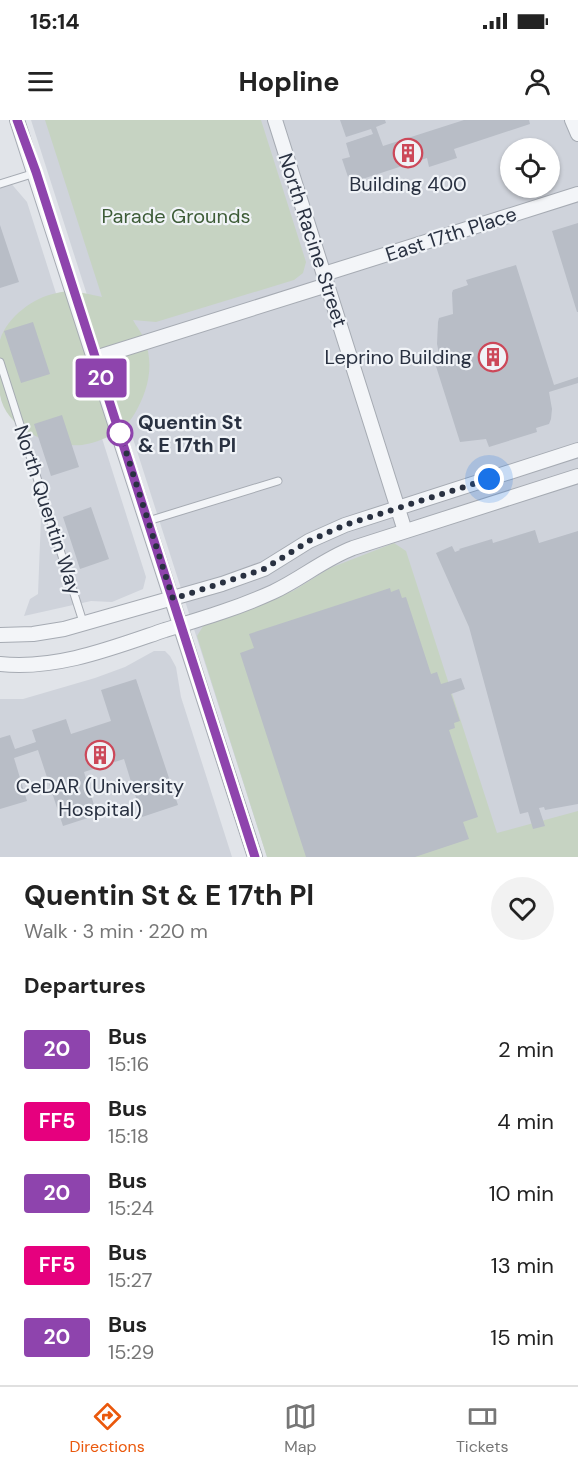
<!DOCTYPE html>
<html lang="en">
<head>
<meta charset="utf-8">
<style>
  body { margin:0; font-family:"DM Sans",sans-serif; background:#f2f2f2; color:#222; height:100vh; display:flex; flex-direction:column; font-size:22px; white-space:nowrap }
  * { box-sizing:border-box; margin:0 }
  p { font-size:20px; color:#767676 }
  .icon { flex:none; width:33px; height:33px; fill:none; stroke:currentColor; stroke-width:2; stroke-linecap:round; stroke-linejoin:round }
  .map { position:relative; height:737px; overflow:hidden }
  .panel { display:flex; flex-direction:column; background:#fff; flex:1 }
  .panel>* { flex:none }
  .badge { padding:0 12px; border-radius:4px; font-size:21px; line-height:39px }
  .controls { position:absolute; left:500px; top:18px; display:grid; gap:12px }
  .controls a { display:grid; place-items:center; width:60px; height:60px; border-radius:50%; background:#fff; box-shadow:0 2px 4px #0004; font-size:30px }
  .you { position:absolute; width:30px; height:30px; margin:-15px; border:4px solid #fff; border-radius:50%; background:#1a73e8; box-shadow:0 0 0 9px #1a73e833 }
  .map>.badge { position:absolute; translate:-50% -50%; box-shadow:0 0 0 3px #fff }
  h2 { padding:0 24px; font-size:22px; line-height:54px }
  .round { display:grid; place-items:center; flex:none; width:63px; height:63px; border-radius:32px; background:#f2f2f2 }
  .overview { display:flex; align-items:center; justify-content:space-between; height:102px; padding:0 24px }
  h1 { font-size:28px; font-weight:700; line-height:45px }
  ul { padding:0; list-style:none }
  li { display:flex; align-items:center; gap:18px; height:72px; padding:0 24px }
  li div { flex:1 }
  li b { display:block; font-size:22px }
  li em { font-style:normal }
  li .badge { min-width:66px; font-weight:700; text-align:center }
  .status { display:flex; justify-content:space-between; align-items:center; height:42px; padding:0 30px; background:#fff; direction:ltr }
  .status svg { height:16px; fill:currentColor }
  header { display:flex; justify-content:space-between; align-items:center; height:78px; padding:0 24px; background:#fff; font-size:27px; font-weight:700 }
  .dock { display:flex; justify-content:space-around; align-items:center; height:84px; border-top:2px solid #e0e0e0; background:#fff; font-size:16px; color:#767676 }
  .dock a { display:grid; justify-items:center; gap:3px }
  .dock .current { color:#ea580c }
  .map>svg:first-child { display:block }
  .built { fill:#cfd3db; fill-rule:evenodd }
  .green { fill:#c6d3c2 }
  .building { fill:#b8bdc6 }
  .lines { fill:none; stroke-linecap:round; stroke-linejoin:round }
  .lane-casing { stroke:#a6abb3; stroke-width:9 }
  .street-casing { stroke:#a6abb3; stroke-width:16 }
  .lane { stroke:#f3f5f8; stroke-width:7 }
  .street { stroke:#f3f5f8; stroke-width:14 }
  .line-casing { stroke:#fff; stroke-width:14 }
  .line { stroke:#8e44ad; stroke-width:9 }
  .walk { stroke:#293141; stroke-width:6; stroke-dasharray:0 10.8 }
  .stop-dot { fill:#fff; stroke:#8e44ad; stroke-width:3 }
  .labels { text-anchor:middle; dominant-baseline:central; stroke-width:4.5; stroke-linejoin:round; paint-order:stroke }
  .poi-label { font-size:20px; fill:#293141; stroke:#f0f3f7 }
  .park-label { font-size:20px; fill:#3d5c37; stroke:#f0f3f7 }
  .street-label { font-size:20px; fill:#293141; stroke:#f0f3f7 }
  .stop-label { font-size:20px; font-weight:bold; fill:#293141; stroke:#f0f3f7; text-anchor:start }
</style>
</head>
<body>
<div class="status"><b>15:14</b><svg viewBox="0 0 49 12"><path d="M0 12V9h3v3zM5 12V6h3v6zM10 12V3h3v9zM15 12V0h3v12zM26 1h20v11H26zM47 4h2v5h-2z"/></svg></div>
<header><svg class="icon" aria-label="menu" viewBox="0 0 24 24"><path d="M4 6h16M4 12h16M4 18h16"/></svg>Hopline<svg class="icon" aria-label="person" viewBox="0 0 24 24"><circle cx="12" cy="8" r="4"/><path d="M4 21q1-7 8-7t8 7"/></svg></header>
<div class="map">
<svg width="578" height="737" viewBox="0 0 578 737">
  <rect width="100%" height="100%" fill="#e1e4e9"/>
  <path class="built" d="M 31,0 L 578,0 L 578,737 L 267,737 ZM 510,28 L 549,28 L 549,68 L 510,68 Z
    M 9,61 L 27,82 L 146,457 L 143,469 L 112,482 L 91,481 L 24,496 L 30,479 L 38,474 L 42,372 L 0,242 L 0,64 Z
    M 154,531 L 165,531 L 170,536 L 176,547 L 181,577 L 232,737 L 0,737 L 0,579 L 23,579 L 95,558 L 125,547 Z"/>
  <path class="green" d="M 45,0 L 261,0 L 306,142 L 303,153 L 294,160 L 156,202 L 133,200 C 136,206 142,213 144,219 C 155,244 148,271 135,293 C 125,311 102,322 82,325 C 52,328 6,310 0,275 C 0,266 0,256 0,248 C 0,240 0,228 0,220 C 7,197 34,177 57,173 C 73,169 87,174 102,177 Z
    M 394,423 L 406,431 L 497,713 L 578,691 L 578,737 L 267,737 L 197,516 L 205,503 L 293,471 L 330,448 Z"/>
  <path class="building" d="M 340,0 L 385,0 L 386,3 L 376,7 L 383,26 L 464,0 L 529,0 L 530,4 L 454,29 L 457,38 L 429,47 L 427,38 L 350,63 L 342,39 L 350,37 L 346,23 L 373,14 L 371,9 L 346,17 Z
    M 578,103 L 578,192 L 577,192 L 552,111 Z
    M 0,105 L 19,162 L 0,168 Z
    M 516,145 L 554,265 L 578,257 L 578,263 L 549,272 L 552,289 L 551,299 L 549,304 L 536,308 L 537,312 L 489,327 L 486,319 L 460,322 L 434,240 L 440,238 L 437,224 L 438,202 L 439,198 L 453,194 L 452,173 L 453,170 L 468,165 L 466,160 Z
    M 33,202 L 50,254 L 21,263 L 4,211 Z
    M 62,295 L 79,347 L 51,356 L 34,304 Z
    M 91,387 L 109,439 L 80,449 L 63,397 Z
    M 535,410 L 539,423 L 578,411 L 578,684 L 545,690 L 544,687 L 539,688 L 545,706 L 533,709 L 528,692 L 520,694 L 469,507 L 436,433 L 452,426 L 455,432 L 460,430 L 459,429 L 492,419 L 493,423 Z
    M 390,468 L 391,472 L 399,469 L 402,478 L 406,477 L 431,554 L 437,552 L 441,564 L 461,558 L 465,569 L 451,574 L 460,601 L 454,603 L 455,608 L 449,610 L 478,697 L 463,702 L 469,719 L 415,737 L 306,737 L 240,533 L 254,528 L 249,514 Z
    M 136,559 L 178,685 L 142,697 L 124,639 L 84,652 L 97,695 L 63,706 L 38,630 L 14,638 L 27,681 L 0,689 L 0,618 L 10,615 L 15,629 L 36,622 L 32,610 L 66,599 L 71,614 L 111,601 L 101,570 Z"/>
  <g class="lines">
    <g class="lane-casing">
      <path id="lane" d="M 0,64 L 35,53
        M 0,242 L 84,505
        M 148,401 L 278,361"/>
    </g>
    <g class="street-casing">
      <path id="street" d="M 17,0 L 255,737
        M 275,0 L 405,411
        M 572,0 L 578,14
        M 324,154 L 578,74
        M 95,238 L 327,165
        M 0,515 L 33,514 L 64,509 L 222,464 L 264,449 L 309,421 L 345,405 L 578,330
        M 0,544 C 57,550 112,528 165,510 C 201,499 238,488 273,472 C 301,459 324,439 353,428 L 578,356"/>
    </g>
    <use href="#lane" class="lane"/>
    <use href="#street" class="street"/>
  </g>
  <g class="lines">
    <g class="line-casing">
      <path id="line" d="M 17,0 L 36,52 L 255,737"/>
    </g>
    <use href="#line" class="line"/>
    <path class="walk" d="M 120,313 L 173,479 L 264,449 L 309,421 L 345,405 L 489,359"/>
  </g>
  <defs>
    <g id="building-ring" transform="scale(1.5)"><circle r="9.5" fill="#f0f3f7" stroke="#cc4859" stroke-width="1.5"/><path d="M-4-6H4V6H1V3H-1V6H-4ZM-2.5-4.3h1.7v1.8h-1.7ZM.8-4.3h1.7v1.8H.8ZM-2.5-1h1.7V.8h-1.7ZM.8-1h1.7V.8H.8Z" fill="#cc4859"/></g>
  </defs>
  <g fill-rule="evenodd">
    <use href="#building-ring" x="408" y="33"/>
    <use href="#building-ring" x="493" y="237"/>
    <use href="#building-ring" x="100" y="635"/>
  </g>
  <circle class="stop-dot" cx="120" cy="313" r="12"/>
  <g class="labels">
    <g class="poi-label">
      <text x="408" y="64">Building 400</text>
      <text x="472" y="237" text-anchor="end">Leprino Building</text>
      <text x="100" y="666">CeDAR (University<tspan x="100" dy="23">Hospital)</tspan></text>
    </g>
    <g class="park-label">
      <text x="176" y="96">Parade Grounds</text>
    </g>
    <g class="street-label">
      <text transform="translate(451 114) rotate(-18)">East 17th Place</text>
      <text transform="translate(313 120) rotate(72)">North Racine Street</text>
      <text transform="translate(48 390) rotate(72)">North Quentin Way</text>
    </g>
    <g class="stop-label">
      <text x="138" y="302">Quentin St<tspan x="138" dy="23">&amp; E 17th Pl</tspan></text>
    </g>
  </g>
</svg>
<div class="controls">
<a><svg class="icon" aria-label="locate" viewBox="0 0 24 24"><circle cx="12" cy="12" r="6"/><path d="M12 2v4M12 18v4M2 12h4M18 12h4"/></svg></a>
</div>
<div class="you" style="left:489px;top:359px"></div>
<b class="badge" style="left:101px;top:258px;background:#8e44ad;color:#fff">20</b>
</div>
<section class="panel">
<div class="overview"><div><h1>Quentin St &amp; E 17th Pl</h1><p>Walk · 3 min · 220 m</p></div><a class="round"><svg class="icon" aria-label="heart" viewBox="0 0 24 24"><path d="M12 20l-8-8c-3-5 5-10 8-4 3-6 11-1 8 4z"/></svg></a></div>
<h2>Departures</h2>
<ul>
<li><span class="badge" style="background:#8e44ad;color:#fff">20</span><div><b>Bus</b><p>15:16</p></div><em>2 min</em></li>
<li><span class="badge" style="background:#e6007e;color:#fff">FF5</span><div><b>Bus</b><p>15:18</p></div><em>4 min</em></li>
<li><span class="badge" style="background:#8e44ad;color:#fff">20</span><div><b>Bus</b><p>15:24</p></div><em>10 min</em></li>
<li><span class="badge" style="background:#e6007e;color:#fff">FF5</span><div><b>Bus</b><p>15:27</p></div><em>13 min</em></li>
<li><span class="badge" style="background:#8e44ad;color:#fff">20</span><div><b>Bus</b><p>15:29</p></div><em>15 min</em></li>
</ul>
</section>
<nav class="dock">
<a class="current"><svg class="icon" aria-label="directions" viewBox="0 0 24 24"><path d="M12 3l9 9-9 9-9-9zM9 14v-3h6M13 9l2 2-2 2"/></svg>Directions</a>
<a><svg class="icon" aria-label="map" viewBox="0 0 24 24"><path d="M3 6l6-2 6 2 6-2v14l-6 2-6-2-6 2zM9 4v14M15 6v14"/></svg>Map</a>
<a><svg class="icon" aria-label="tickets" viewBox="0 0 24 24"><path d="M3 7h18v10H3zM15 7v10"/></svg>Tickets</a>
</nav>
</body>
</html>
